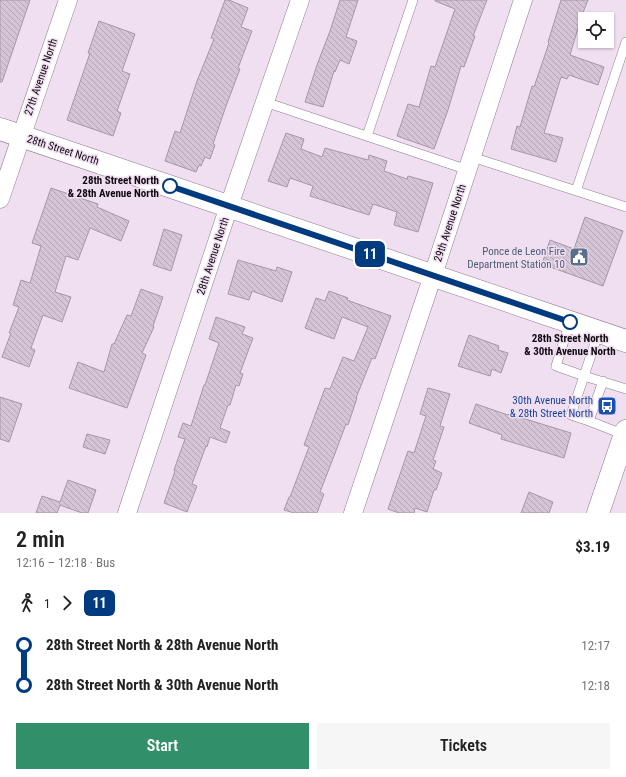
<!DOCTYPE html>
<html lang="en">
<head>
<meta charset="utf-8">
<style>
  body { margin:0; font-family:"Roboto Condensed",sans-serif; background:#f6f6f6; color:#222; height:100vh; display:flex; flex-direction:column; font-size:15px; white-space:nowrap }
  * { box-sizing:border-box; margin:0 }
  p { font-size:13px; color:#767676 }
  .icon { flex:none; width:22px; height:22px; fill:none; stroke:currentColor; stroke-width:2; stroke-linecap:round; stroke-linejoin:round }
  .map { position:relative; height:513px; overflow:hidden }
  .side { display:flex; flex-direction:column; background:#fff; flex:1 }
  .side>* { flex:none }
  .badge { padding:0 8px; border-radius:6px; font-size:14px; line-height:26px }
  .buttons { position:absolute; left:578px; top:12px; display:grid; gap:8px }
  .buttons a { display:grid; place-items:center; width:36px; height:36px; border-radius:0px; background:#fff; box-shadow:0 1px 3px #0004; font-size:20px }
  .map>.badge { position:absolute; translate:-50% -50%; box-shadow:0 0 0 2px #fff }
  .legs { display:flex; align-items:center; gap:6px; height:44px; padding:0 16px; font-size:13px }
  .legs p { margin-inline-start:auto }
  .overview { display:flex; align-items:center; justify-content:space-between; height:68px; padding:0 16px }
  h1 { font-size:22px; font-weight:600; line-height:30px }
  .action { display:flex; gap:8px; margin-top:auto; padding:8px 16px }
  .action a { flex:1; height:46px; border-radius:0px; background:#319069; color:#fff; font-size:16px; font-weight:600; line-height:46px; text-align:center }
  .action a+a { background:#f6f6f6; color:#222 }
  ul { padding:0 16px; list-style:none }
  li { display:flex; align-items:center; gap:14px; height:40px; font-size:15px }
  li i { display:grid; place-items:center; width:6px; height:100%; margin:0 5px; background:currentColor }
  li i::after { content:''; width:10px; height:10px; margin:-5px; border:3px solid; border-radius:50%; background:#fff }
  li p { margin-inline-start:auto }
  li:first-child i { background:linear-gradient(#0000 50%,currentColor 0) }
  li:last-child i { background:linear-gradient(currentColor 50%,#0000 0) }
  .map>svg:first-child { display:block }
  .building { fill:url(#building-back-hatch); stroke:#a796a8 }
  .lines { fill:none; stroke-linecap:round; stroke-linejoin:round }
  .lane-casing { stroke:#8c7c8e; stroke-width:10 }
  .street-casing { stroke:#8c7c8e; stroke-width:19 }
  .secondary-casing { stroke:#8c7c8e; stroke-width:23 }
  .lane { stroke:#fff; stroke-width:9 }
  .street { stroke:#fff; stroke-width:18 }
  .secondary { stroke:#fff; stroke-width:22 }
  .line-1-casing { stroke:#fff; stroke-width:9 }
  .line-1 { stroke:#003b80; stroke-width:6 }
  .stop-1-dot { fill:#fff; stroke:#003b80; stroke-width:2 }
  .labels { text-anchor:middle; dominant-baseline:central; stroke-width:3; stroke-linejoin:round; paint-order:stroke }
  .street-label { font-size:11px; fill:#100a11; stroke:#f0def1 }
  .stop-label { font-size:11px; font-weight:bold; fill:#100a11; stroke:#f0def1; text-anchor:end }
  .service-label { font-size:11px; fill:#4e5e75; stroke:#f0def1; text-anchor:end }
  .transit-label { font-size:11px; fill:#164399; stroke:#f0def1; text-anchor:end }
</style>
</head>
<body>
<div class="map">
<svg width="626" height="513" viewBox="0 0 626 513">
  <defs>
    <pattern id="building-back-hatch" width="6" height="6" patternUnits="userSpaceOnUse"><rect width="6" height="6" fill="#d5c3d6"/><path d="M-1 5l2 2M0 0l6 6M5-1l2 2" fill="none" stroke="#b6a6b7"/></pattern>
  </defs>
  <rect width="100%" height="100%" fill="#f0def1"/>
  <path class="building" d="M 0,0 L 30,0 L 2,82 L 0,82 Z
    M 225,0 L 229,0 L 248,8 L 241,27 L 252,31 L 238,68 L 240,69 L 226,106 L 213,144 L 215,145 L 210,159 L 205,157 L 201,166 L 199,165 L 196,172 L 165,161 L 175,131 L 180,133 L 197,81 L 214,39 L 211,38 Z
    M 340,0 L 358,0 L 346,37 L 357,41 L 349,64 L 340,60 L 335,72 L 334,71 L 323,107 L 305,102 L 317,65 L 330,31 Z
    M 435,0 L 487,0 L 473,36 L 475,36 L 464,67 L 461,66 L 448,110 L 434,149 L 397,136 L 408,104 L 419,107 L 431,66 L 435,67 L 455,9 L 435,1 Z
    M 561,0 L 588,0 L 582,15 L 570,55 L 604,67 L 598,85 L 569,75 L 567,79 L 561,77 L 544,133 L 563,138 L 556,162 L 511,149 L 517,126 L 520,127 L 532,86 L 534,87 L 549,43 L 548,42 Z
    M 99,21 L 135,34 L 122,71 L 130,74 L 117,111 L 121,113 L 113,136 L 67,120 L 90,53 L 88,53 Z
    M 286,133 L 304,139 L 301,149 L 322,157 L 325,148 L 368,160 L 369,155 L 387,161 L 384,171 L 407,179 L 408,176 L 433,183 L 418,232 L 394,225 L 397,212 L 373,204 L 369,215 L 310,196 L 313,186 L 290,178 L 287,187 L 268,181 Z
    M 51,188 L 98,204 L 97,207 L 129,221 L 121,241 L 90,228 L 78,260 L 66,256 L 55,292 L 71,297 L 62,322 L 43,315 L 31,348 L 35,350 L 29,367 L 2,357 L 11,333 L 9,333 L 19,307 L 13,305 L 21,280 L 30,283 L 41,246 L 32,243 Z
    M 585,217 L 623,231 L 603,286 L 542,264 L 550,240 L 574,249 Z
    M 164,229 L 182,235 L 171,271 L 153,265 Z
    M 238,260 L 276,271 L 277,267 L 292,272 L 282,302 L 252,291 L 249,300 L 228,294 Z
    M 141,289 L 163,297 L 153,326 L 154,327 L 142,353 L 146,355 L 127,408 L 69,388 L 78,362 L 104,372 L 112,344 L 114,344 L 127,315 L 131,316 Z
    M 329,291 L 348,298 L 347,300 L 391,316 L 375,359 L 372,358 L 356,398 L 357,398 L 348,425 L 346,424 L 334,456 L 320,492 L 324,494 L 317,513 L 294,513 L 284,510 L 289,497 L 290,497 L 309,447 L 304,445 L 325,388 L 330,389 L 343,357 L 354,361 L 368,327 L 342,317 L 334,339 L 305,328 L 316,298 L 325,301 Z
    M 216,317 L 245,327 L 242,334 L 253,338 L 240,373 L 243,374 L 239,386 L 236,385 L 230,405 L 228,405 L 220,428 L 230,432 L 226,443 L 210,437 L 207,447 L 206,446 L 192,484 L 197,486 L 187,512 L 164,503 L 175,471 L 174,470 L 185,439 L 178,437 L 183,423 L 191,426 L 204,385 L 205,385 L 219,343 L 209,339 Z
    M 469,335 L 499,346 L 498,350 L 508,353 L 501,373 L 492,369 L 490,376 L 458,366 Z
    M 428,388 L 450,394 L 440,426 L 444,427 L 433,460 L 436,461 L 433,469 L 442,473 L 436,490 L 434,490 L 427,512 L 415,508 L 414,513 L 399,513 L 388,509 L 408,451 L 414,453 L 426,416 L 420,414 Z
    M 0,397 L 22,404 L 9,442 L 0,439 Z
    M 476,404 L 508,415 L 509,414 L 571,433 L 564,458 L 501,439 L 502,435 L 469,423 Z
    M 87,434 L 110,440 L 105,454 L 83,447 Z
    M 68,480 L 96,490 L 88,513 L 82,513 L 60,505 L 57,513 L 36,513 L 42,496 L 60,502 Z
    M 529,492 L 553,502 L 549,513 L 521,513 Z"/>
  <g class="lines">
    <g class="lane-casing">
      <path id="lane" d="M 265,102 L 468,170
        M 367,136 L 413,0
        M 472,157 L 626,207
        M 576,191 L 626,42
        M 570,322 L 556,366 L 584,376 L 599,331
        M 603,381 L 589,421 L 625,435
        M 589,421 L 571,415 L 584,376 L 626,389"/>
    </g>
    <g class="street-casing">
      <path id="street" d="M 0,199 L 68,0
        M 127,513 L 229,206 L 300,0
        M 353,513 L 433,275 L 523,0"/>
    </g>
    <g class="secondary-casing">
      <path id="secondary" d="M 0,129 L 626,341
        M 598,513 L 626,431"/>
    </g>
    <use href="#lane" class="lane"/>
    <use href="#street" class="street"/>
    <use href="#secondary" class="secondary"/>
  </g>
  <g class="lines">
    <g class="line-1-casing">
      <path id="line-1" d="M 170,186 L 570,322"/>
    </g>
    <use href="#line-1" class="line-1"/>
  </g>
  <defs>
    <g id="civic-square" transform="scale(1)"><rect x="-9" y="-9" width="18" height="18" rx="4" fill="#5c6f8a" stroke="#f0def1"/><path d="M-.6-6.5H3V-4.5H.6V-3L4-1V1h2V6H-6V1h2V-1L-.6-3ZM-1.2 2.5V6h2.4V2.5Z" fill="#fff"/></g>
    <g id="bus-square" transform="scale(1)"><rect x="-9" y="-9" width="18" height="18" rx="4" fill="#1a4fb4" stroke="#f0def1"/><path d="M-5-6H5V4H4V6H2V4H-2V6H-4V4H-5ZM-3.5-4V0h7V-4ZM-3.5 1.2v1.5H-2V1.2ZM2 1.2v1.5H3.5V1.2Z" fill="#fff"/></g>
  </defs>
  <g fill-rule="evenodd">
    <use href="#civic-square" x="579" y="257"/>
    <use href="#bus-square" x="607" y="406"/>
  </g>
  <g class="stop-1-dot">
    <circle cx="170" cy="186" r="7"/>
    <circle cx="570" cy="322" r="7"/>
  </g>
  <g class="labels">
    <g class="street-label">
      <text transform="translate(41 77) rotate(-71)">27th Avenue North</text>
      <text transform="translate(63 150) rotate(18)">28th Street North</text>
      <text transform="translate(450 223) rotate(-72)">29th Avenue North</text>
      <text transform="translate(213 256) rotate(-72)">28th Avenue North</text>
    </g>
    <g class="stop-label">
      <text x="159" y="180">28th Street North<tspan x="159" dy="13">&amp; 28th Avenue North</tspan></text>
      <text x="570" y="338" text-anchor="middle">28th Street North<tspan x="570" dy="13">&amp; 30th Avenue North</tspan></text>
    </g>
    <g class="service-label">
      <text x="565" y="251">Ponce de Leon Fire<tspan x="565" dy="13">Department Station 10</tspan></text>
    </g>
    <g class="transit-label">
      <text x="593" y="400">30th Avenue North<tspan x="593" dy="13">&amp; 28th Street North</tspan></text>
    </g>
  </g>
</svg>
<div class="buttons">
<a><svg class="icon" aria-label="locate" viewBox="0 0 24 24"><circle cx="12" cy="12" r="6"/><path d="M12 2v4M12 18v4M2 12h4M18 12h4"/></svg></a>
</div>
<b class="badge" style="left:370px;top:254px;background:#003b80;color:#fff">11</b>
</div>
<section class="side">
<div class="overview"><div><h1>2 min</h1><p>12:16 – 12:18 · Bus</p></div><b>$3.19</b></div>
<div class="legs"><svg class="icon" aria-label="walk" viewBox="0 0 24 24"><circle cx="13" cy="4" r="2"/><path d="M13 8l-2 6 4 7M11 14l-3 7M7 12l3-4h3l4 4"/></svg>1<svg class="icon" aria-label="forward" viewBox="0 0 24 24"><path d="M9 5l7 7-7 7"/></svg><b class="badge" style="background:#003b80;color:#fff">11</b></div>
<ul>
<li><i style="color:#003b80"></i><b>28th Street North &amp; 28th Avenue North</b><p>12:17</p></li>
<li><i style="color:#003b80"></i><b>28th Street North &amp; 30th Avenue North</b><p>12:18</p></li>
</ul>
<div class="action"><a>Start</a><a>Tickets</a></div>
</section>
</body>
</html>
